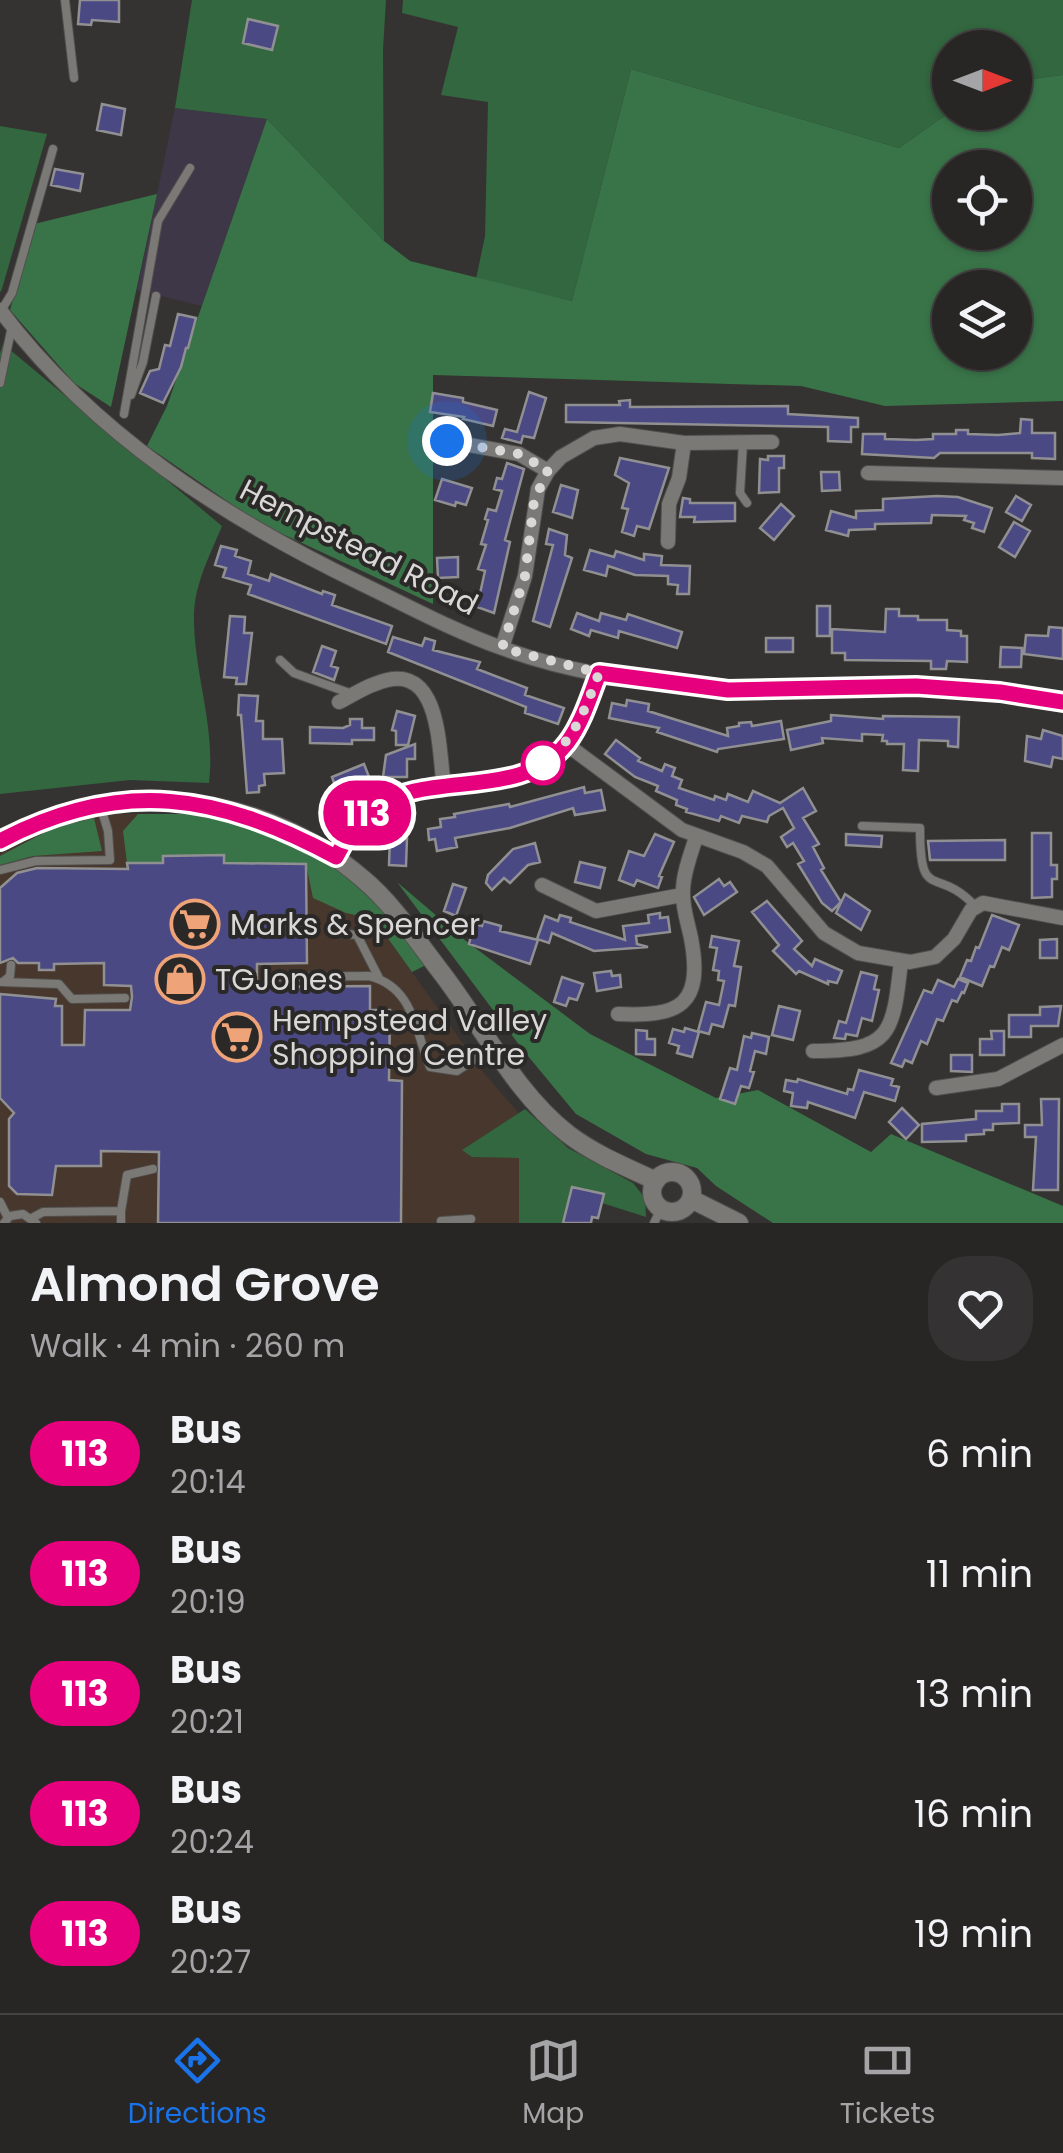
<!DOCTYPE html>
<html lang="en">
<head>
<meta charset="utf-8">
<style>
  body { margin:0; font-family:Poppins,sans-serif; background:#343232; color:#f1f3f6; height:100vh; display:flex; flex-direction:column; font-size:38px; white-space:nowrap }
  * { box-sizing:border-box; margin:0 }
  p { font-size:32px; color:#a5a5a7 }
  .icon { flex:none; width:55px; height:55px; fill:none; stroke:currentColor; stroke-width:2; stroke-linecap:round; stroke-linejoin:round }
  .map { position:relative; height:1223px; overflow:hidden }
  .drawer { display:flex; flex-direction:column; background:#282625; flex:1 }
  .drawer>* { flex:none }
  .badge { padding:0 20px; border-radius:32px; font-size:35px; line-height:65px }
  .needle { width:65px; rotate:90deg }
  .buttons { position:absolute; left:932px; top:30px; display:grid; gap:20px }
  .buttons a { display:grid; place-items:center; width:100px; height:100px; border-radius:50%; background:#282625; box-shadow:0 2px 8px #0004,0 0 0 2px #444342; font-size:50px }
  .you { position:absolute; width:50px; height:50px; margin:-25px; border:8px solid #fff; border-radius:50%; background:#1a73e8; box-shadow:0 0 0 15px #1a73e833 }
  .map>.badge { position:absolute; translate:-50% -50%; box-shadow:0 0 0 5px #fff }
  .round { display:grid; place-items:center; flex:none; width:105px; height:105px; border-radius:40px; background:#343232 }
  .head { display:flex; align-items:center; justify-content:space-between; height:170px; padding:0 30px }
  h1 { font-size:48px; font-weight:600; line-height:75px }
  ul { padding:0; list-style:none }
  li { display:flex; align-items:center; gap:30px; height:120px; padding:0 30px }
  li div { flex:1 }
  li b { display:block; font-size:38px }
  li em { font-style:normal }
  li .badge { min-width:110px; font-weight:700; text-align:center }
  .tab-bar { display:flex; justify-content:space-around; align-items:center; height:140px; border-top:2px solid #444342; background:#282625; font-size:28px; color:#a5a5a7 }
  .tab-bar a { display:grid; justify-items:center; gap:5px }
  .tab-bar .selected { color:#1a73e8 }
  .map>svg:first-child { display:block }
  .commercial { fill:#48372d }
  .industrial { fill:#3e3748 }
  .green { fill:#32673f }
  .forest { fill:#397448; fill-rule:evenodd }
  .building { fill:#4b4983; stroke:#909093; stroke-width:2.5 }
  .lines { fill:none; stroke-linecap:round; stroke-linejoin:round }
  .service-casing { stroke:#51504e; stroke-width:10 }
  .minor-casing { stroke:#51504e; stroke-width:16 }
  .tertiary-casing { stroke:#51504e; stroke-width:20 }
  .service { stroke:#7b7976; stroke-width:8 }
  .minor { stroke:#7b7976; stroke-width:14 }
  .tertiary { stroke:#7b7976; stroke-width:18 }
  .line-casing { stroke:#fff; stroke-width:22 }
  .line { stroke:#e6007e; stroke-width:15 }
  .walk { stroke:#d9d8d7; stroke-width:10; stroke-dasharray:0 18 }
  .stop-dot { fill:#fff; stroke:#e6007e; stroke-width:5 }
  .labels { text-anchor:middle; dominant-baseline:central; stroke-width:8; stroke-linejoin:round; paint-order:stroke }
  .street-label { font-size:30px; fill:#d9d8d7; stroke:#2b2927 }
  .poi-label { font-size:30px; fill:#d9d8d7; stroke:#2b2927; text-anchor:start }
</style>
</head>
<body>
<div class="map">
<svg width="1063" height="1223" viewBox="0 0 1063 1223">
  <rect width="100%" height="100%" fill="#353331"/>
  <path class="commercial" d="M 108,814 L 189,814 L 287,852 L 338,882 L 374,919 L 484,1073 L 528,1124 L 528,1223 L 0,1223 L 0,854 L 53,828 Z"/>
  <path class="industrial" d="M 175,108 L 267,119 L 202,306 L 137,290 Z"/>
  <path class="green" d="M 192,0 L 386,0 L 383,49 L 384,241 L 267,119 L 175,108 Z
    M 403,0 L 1063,0 L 1063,75 L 1015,81 L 1015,48 L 950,48 L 950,112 L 899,148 L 631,69 L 572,301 L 476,279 L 485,236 L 488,102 L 441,95 L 458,27 L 402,13 Z
    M 0,126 L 47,134 L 1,292 L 0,291 Z
    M 3,344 L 222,526 C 210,555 195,583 194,614 C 193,672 216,725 209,783 L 130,780 L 0,794 L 0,353 Z
    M 525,1109 L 568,1148 L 633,1183 L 645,1198 L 646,1217 L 602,1203 L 603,1194 L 572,1187 L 563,1223 L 519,1223 L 519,1158 L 472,1157 L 462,1150 Z"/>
  <path class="forest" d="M 631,69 L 899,148 L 950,112 L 1015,112 L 1015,81 L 1063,75 L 1063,401 L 885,406 L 801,386 L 433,375 L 433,604 L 259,523 L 147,446 L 167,406 L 267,119 L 384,241 L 410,261 L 572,301 ZM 950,168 L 1015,168 L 1015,232 L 950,232 ZM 950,288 L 1015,288 L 1015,352 L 950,352 Z
    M 157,194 L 111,407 L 74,383 L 10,310 L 34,224 Z
    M 138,814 L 189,814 L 246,826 L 298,848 L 356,879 L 426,965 L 412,972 L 374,919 L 346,913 L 313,898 L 306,864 L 224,863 L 223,855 L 164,856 L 163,863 L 127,863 L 123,831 Z
    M 94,818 L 102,851 L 33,856 L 0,865 L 0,856 L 53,828 Z
    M 397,882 L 466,941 L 590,1034 L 716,1098 L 758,1090 L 871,1152 L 891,1134 L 1063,1206 L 1063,1223 L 773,1223 L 716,1186 L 697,1168 L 646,1154 L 576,1114 L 523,1050 Z"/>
  <path class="building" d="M 80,0 L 119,0 L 119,22 L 92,20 L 91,25 L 78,24 Z
    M 248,19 L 278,26 L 272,50 L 243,43 Z
    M 102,104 L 125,109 L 121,135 L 97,130 Z
    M 55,169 L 83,174 L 80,191 L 51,185 Z
    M 178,314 L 196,318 L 188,348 L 186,348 L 181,367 L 163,403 L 140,393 L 150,371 L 159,369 L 165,345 L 170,346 Z
    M 529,392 L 546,398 L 534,438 L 523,436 L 521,443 L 502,438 L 505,429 L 517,432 Z
    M 433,393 L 463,398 L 463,402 L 497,410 L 493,426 L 463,419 L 464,417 L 430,412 Z
    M 630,400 L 630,407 L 788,406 L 788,414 L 858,418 L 858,427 L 851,427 L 851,442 L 828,441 L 828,427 L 566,422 L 566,405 L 620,405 L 619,401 Z
    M 1021,419 L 1032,420 L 1032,433 L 1055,433 L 1055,459 L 1032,458 L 1032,453 L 940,453 L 934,458 L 862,454 L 863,434 L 885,434 L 885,439 L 916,440 L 933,439 L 933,434 L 956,434 L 956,430 L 968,430 L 968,434 L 998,435 L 1020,433 Z
    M 768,456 L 784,456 L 784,468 L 779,468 L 779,492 L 759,493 L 760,459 L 768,460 Z
    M 620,458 L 669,468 L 649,529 L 637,526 L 634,536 L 622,532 L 628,509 L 622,508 L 629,483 L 615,475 Z
    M 507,463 L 524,469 L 505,540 L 510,542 L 494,613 L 477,607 L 485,571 L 478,569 L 486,545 L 481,544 L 488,520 L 485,519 L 488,509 L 496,511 L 502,491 L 494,489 L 497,478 L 502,479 Z
    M 821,472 L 839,472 L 840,490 L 822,491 Z
    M 442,479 L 472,488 L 466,505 L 456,502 L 455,506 L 435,500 Z
    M 561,485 L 578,490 L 572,518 L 553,512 Z
    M 937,496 L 958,497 L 992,508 L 984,532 L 972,528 L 974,523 L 964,520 L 966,516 L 932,515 L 931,523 L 875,524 L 875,529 L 849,530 L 848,536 L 826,530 L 831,511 L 856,518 L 856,511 L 883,510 L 883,499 Z
    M 1016,496 L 1031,505 L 1022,521 L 1006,512 Z
    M 683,498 L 690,499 L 690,503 L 735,503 L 735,521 L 694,522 L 695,517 L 680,517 Z
    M 781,504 L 794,516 L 774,540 L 760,528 Z
    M 1014,522 L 1030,531 L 1015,557 L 999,547 Z
    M 549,529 L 567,535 L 565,555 L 572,558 L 550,627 L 533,621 L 553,545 L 546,544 Z
    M 221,546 L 237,550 L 235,556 L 251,561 L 248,574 L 269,581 L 271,574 L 322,594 L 323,591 L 335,595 L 332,605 L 392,626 L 386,644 L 248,594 L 251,585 L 223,577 L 226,568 L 215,565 Z
    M 590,550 L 614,557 L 616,551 L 644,560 L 644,554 L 662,556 L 661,565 L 690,566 L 689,594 L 677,594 L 678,585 L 668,584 L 668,576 L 635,575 L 608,566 L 606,576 L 584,570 Z
    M 458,557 L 458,577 L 438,578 L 437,558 Z
    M 817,606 L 830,606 L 830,636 L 817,636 Z
    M 886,609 L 899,609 L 899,616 L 918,616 L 918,620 L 947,620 L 947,630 L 961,631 L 961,636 L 967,636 L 967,662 L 947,661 L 946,669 L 931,669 L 931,661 L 845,660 L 845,653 L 832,653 L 832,629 L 885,632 Z
    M 577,613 L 599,621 L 601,613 L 626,620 L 628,614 L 682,632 L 677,648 L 619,631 L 618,638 L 591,630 L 589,636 L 571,629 Z
    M 230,616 L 245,617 L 244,633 L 252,633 L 246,684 L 236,684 L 237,678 L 224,677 Z
    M 1049,627 L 1063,628 L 1063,659 L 1024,654 L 1026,635 L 1048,636 Z
    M 393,637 L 422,646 L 425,638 L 435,641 L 433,650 L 480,662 L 477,669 L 527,688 L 525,695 L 564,708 L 558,724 L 525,713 L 526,707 L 388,652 Z
    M 766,638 L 793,638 L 793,652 L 766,652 Z
    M 322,646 L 336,651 L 331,666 L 338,668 L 334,680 L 313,672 Z
    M 1001,647 L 1022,648 L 1021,667 L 1000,667 Z
    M 239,695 L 258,696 L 256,721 L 263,721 L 263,739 L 282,739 L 284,773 L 264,774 L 265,785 L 259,786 L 259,792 L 247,793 L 241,715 L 238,715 Z
    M 627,700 L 649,704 L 648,711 L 728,736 L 727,728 L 739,726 L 739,723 L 751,722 L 752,726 L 781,721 L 784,739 L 718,749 L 717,752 L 657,732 L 659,728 L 609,718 L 612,703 L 626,706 Z
    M 397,711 L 415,716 L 408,745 L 396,745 L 396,731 L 392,730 Z
    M 831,715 L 883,719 L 883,716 L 959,717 L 958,747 L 948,746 L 948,741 L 919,740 L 918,771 L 903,770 L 904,744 L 887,744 L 887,741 L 882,741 L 883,735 L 862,734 L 862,741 L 822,738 L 823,743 L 791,750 L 787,730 L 831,721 Z
    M 350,719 L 362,719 L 362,728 L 374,728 L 374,740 L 352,740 L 352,744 L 310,743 L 310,727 L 343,728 L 350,725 Z
    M 1043,730 L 1063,736 L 1063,759 L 1053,757 L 1051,767 L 1025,761 L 1027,736 L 1041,739 Z
    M 616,740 L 640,758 L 638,761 L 662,771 L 665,764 L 675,768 L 672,776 L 682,780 L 679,788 L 714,800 L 715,796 L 726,800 L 728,794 L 748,802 L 753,791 L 780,803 L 803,788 L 816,811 L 803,818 L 819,844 L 813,847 L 824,868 L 821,870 L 841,902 L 832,911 L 822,903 L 798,864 L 804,861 L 793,843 L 787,847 L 781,837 L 794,828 L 783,808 L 769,816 L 767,822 L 742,816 L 739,823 L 721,816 L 719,821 L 686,812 L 687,809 L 676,805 L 677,800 L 656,791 L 658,786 L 635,777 L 605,754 Z
    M 415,744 L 415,759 L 407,759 L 407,777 L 383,777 L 386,755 Z
    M 364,764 L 371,782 L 338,795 L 332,777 Z
    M 584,787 L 585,793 L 601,790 L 605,810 L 575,815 L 573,808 L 510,828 L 455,838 L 457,847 L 437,851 L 435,839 L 429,840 L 428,829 L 441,827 L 440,819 L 455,817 L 454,814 L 509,804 L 510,807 Z
    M 1032,833 L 1051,833 L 1051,865 L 1057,865 L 1057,879 L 1052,879 L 1052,897 L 1032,898 Z
    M 655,834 L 674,842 L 659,876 L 662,877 L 658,888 L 637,880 L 634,886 L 619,880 L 629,851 L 644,856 Z
    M 846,834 L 882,836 L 881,847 L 846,845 Z
    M 390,837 L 407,838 L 406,866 L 389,865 Z
    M 1005,840 L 1005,860 L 930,860 L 928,841 Z
    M 535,843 L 540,862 L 528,865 L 510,883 L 504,878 L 492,890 L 486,883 L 488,875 L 513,849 Z
    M 224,855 L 224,863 L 306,864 L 307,963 L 257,964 L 257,987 L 370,986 L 370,1010 L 390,1010 L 389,1080 L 402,1081 L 401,1223 L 158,1223 L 159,1152 L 101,1151 L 101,1166 L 56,1166 L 52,1195 L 17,1194 L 9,1186 L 9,1119 L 14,1113 L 0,1098 L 0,994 L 56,999 L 55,1006 L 62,1006 L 62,1045 L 84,1045 L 85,1010 L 130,1010 L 132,997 L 131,986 L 104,985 L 104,963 L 54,964 L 54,970 L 39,970 L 39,963 L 18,963 L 13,958 L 0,963 L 0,888 L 17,873 L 37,868 L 128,869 L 127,863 L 163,863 L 163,856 Z
    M 580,862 L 605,868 L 600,888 L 575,882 Z
    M 719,879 L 724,886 L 730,882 L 737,892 L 704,915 L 694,897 Z
    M 453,884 L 466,888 L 456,916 L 444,911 Z
    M 845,894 L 870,911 L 861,930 L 836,913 Z
    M 767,901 L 802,941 L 794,949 L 812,966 L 815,959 L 842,971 L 837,983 L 828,981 L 828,984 L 799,971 L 796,974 L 773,951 L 779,945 L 752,912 Z
    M 660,913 L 660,918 L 668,917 L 670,932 L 636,936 L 637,944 L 648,947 L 594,951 L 552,933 L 549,943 L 537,939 L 545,916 L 558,921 L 560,915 L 571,918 L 570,922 L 625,940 L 623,926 L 649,923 L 648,915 Z
    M 992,915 L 1019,925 L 1009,950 L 1002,947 L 994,967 L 990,966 L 982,986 L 960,977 L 967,960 L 971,961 L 976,947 L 979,948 Z
    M 483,921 L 501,926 L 500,931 L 538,940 L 530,964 L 469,944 L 474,924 L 482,926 Z
    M 712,936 L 739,941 L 734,966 L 741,967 L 735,1006 L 729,1005 L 723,1027 L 712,1024 L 709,1034 L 698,1031 L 706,1002 L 719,1005 L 724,981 L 718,980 L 719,971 L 713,970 L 717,948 L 710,947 Z
    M 1057,939 L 1057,958 L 1040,958 L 1040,940 Z
    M 611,971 L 612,976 L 620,975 L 621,987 L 597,991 L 594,973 Z
    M 861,972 L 877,976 L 874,989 L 879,990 L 872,1021 L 862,1018 L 857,1036 L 846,1034 L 845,1039 L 834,1038 L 839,1021 L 846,1023 Z
    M 562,977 L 583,984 L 577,1000 L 569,998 L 566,1006 L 554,1002 Z
    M 958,979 L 968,983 L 964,993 L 962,992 L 957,1002 L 952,1000 L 943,1021 L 937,1019 L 927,1044 L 921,1041 L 912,1063 L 905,1060 L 902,1067 L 891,1063 L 924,990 L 932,993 L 938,980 L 954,987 Z
    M 779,1006 L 800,1011 L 793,1040 L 772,1035 Z
    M 1061,1006 L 1058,1026 L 1031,1026 L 1031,1037 L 1009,1037 L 1009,1015 L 1040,1015 L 1040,1007 Z
    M 685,1028 L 699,1032 L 692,1057 L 677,1053 L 679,1046 L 669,1043 L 673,1029 L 684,1032 Z
    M 636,1030 L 647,1031 L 647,1039 L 655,1039 L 655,1055 L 636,1054 Z
    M 991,1031 L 1004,1031 L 1004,1055 L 980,1055 L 980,1039 L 992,1039 Z
    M 752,1033 L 769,1037 L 766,1054 L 755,1051 L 750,1071 L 754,1072 L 749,1088 L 741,1086 L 735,1104 L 720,1099 L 730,1068 L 737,1070 L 744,1036 L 751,1038 Z
    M 951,1055 L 972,1055 L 972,1072 L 951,1071 Z
    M 859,1070 L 893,1079 L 891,1085 L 899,1087 L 895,1101 L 864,1092 L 855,1118 L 808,1102 L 807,1108 L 791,1106 L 793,1093 L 784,1091 L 786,1080 L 797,1082 L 798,1079 L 847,1094 L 848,1089 L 853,1090 Z
    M 1041,1099 L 1059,1099 L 1058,1190 L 1033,1190 L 1036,1137 L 1025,1137 L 1025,1125 L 1042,1125 Z
    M 1002,1104 L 1019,1104 L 1019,1123 L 993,1124 L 993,1130 L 984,1130 L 984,1134 L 966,1135 L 966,1141 L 922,1142 L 922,1124 L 976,1119 L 976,1111 L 1002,1111 Z
    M 902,1108 L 919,1125 L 906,1139 L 889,1122 Z
    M 572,1187 L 604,1194 L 598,1218 L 592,1217 L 591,1223 L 563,1223 Z"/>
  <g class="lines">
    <g class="service-casing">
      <path id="service" d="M 65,0 L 74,78
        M 1,311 L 12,293 L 53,149
        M 0,383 L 12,326
        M 131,395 L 143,362 L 156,296
        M 124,414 L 158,221 L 190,168
        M 743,443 L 740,493 L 747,503
        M 280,660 L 294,673 L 352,694
        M 862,826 L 920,828 C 920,905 936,864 975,906
        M 0,870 L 36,861 L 110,860 L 108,831 L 101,808
        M 345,934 L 357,935 L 379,978
        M 268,977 L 369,976 C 414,987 415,1031 430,1067 L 457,1071 L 491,1048
        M 4,981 L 10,976 L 11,965
        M 2,982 L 59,984 L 72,999 L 125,998
        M 0,1202 L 8,1218
        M 121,1211 L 127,1175 L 153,1169
        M 32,1218 L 43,1212 L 121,1211 L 121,1223
        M 441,1221 L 471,1219
        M 4,1223 L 10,1216 L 23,1214 L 36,1223
        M 654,1223 L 661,1209"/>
    </g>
    <g class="minor-casing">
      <path id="minor" d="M 0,310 C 94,435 225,518 364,585 C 410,607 454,631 502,648 C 567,672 640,683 709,688 C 744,691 779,687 815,686 C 895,684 984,682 1063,702
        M 447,441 L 519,454 L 548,471
        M 868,473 L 1063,478
        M 668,542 L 669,504 L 679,478 L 684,443
        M 502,648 L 525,576 L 538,489 L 548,471 L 561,457 L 594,438 L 620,434 L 684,443 L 772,442
        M 339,702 C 351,696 363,688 375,684 C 442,656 438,748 444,787
        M 566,744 L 682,830 L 743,852 L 767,866 L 824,933 L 858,953 L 910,962 L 935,957 L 954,939 L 971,910 L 983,903 L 1063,918
        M 336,857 C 344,841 353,825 367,813 C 422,765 519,805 567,743 C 582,723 590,697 599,673
        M 542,885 L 596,911 L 682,895
        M 618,1014 C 679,1017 704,1006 691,938 C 688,923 682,907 683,891 C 683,873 691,854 696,837
        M 813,1051 C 891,1051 893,1035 901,961
        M 936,1088 L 998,1079 L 1063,1045"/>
    </g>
    <g class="tertiary-casing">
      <path id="tertiary" d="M 0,841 C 117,778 261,790 363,879 C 393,904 417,941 441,972 C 482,1025 515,1093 568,1134 C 594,1154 626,1167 656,1181
        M652 1192a20 20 0 1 1 40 0a20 20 0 1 1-40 0Z
        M 691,1199 L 739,1223"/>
    </g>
    <use href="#service" class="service"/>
    <use href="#minor" class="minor"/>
    <use href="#tertiary" class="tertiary"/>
  </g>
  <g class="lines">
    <g class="line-casing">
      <path id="line" d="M 0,841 C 122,777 219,794 336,857 C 346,839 356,820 373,808 C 429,769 522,802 567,743 C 582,723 590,697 599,673 L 728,690 L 916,686 L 1000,692 L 1063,702"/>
    </g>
    <use href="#line" class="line"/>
    <path class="walk" d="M 447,441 L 519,454 L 548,470 L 534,501 L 525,576 L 502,648 L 599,673 C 585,709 574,743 540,765 L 543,763"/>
  </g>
  <defs>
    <g id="supermarket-ring" transform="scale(2.5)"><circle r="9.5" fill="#2b2927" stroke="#efa378" stroke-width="1.5"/><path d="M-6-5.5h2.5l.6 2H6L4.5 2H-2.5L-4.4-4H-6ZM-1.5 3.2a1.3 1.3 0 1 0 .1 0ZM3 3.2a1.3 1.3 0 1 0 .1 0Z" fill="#efa378"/></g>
    <g id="shop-ring" transform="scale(2.5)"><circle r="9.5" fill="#2b2927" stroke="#efa378" stroke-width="1.5"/><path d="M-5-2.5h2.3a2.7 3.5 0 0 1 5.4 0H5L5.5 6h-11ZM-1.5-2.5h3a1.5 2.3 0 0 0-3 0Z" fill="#efa378"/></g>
  </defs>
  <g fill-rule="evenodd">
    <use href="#supermarket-ring" x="195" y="924"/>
    <use href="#shop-ring" x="180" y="979"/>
    <use href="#supermarket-ring" x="237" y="1037"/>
  </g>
  <circle class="stop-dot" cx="543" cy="763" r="20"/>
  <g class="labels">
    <g class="street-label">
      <text transform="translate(359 547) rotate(27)">Hempstead Road</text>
    </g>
    <g class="poi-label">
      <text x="230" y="924">Marks &amp; Spencer</text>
      <text x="215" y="979">TGJones</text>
      <text x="272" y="1020">Hempstead Valley<tspan x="272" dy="34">Shopping Centre</tspan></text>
    </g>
  </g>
</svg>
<div class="buttons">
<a><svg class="needle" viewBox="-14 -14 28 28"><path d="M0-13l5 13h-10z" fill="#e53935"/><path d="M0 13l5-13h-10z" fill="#a5a5a7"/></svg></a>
<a><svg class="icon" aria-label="locate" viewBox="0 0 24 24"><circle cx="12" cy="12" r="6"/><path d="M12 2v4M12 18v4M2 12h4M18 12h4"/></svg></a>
<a><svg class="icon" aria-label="layers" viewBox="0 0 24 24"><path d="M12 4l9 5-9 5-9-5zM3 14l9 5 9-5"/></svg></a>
</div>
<div class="you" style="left:447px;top:441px"></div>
<b class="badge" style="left:367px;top:813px;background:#e6007e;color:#fff">113</b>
</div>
<section class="drawer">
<div class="head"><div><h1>Almond Grove</h1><p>Walk · 4 min · 260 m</p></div><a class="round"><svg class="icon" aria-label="heart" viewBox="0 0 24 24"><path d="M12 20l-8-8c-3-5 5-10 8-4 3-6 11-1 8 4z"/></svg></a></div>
<ul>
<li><span class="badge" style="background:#e6007e;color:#fff">113</span><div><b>Bus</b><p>20:14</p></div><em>6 min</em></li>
<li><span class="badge" style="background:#e6007e;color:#fff">113</span><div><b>Bus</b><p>20:19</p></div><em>11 min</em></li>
<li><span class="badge" style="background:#e6007e;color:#fff">113</span><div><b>Bus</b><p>20:21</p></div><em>13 min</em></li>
<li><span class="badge" style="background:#e6007e;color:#fff">113</span><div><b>Bus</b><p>20:24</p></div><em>16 min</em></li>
<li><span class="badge" style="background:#e6007e;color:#fff">113</span><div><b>Bus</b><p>20:27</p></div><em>19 min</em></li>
</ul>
</section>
<nav class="tab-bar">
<a class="selected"><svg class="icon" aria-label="directions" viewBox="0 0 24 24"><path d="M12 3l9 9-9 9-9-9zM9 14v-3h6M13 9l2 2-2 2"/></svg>Directions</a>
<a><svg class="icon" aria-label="map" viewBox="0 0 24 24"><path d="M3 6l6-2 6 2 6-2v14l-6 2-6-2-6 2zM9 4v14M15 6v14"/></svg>Map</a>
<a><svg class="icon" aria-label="tickets" viewBox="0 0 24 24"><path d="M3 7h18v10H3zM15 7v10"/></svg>Tickets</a>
</nav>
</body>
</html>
